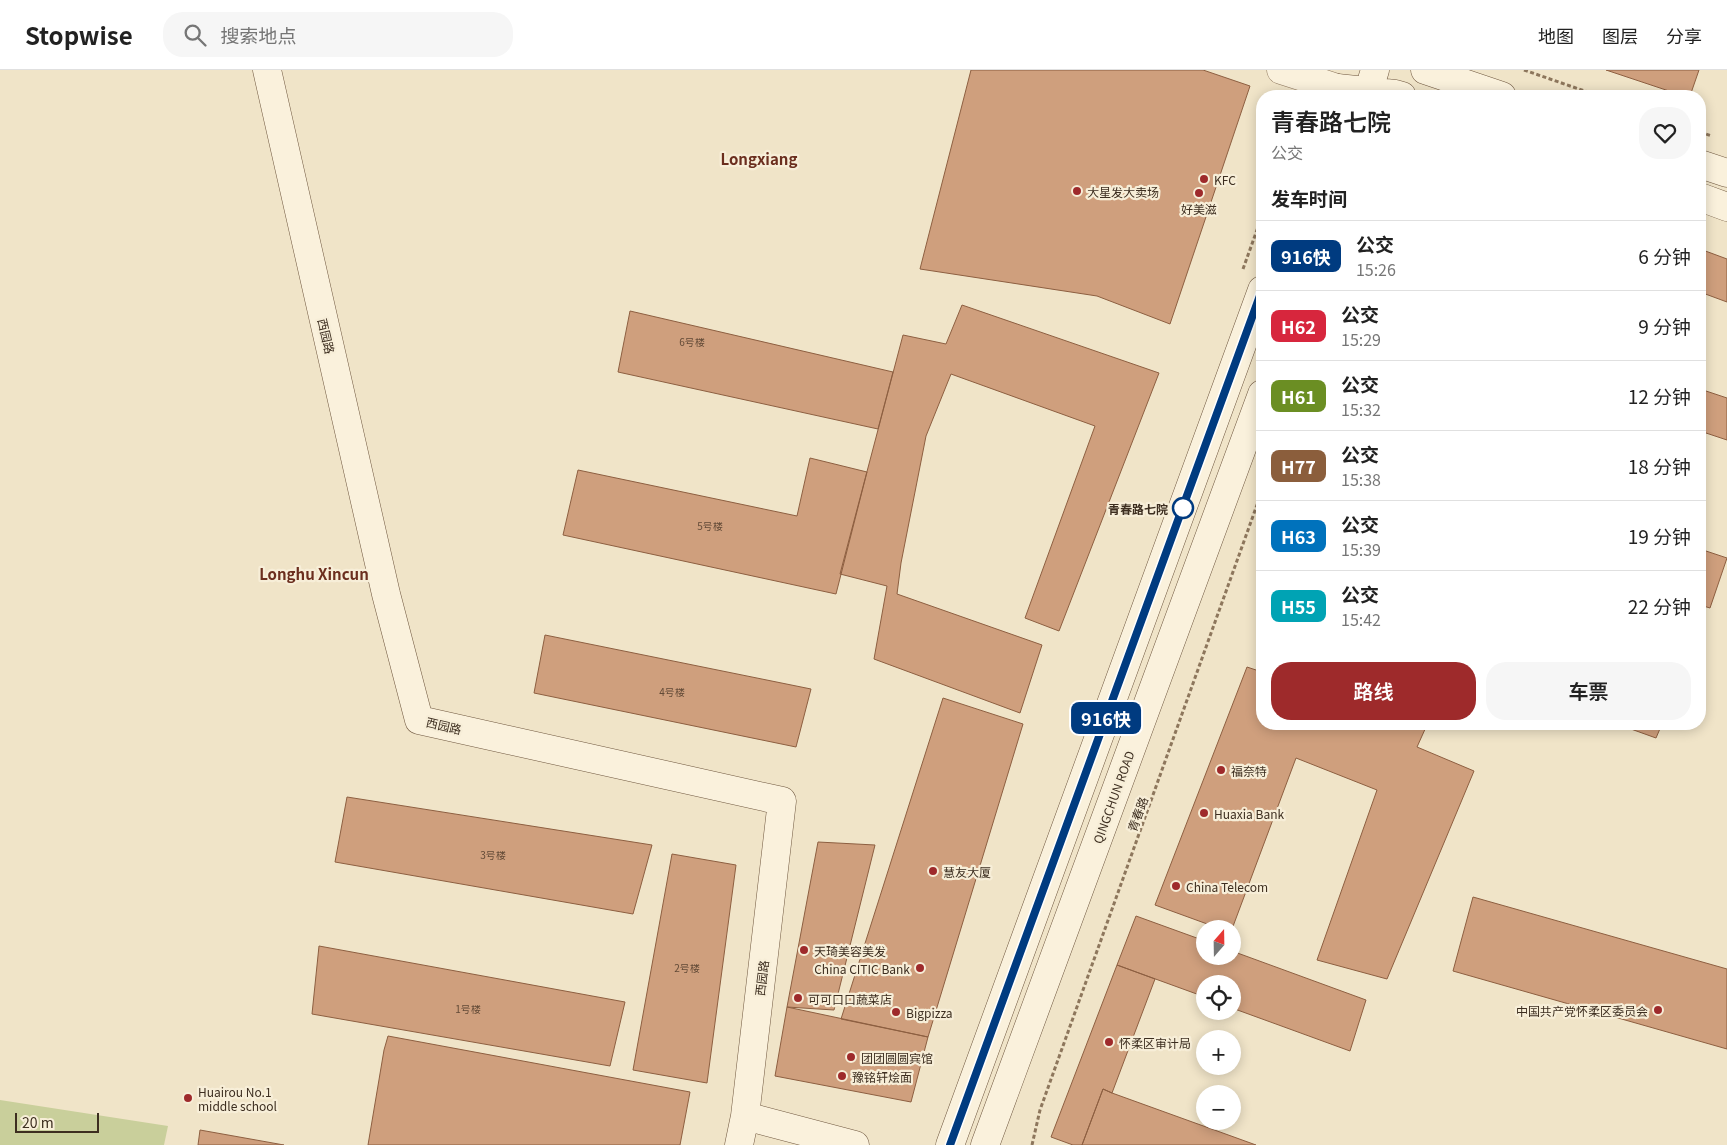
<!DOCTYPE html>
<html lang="zh">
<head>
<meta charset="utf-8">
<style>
  body { margin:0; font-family:Georgia,"Noto Sans SC",serif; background:#f6f6f6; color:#222; height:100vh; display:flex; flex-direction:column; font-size:19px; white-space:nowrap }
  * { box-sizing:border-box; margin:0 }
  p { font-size:16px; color:#767676 }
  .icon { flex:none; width:28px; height:28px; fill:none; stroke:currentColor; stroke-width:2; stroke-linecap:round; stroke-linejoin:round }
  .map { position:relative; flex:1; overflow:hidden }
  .sheet { position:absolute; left:1256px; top:20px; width:450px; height:640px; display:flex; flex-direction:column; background:#fff; border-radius:20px; box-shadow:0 2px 12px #0003 }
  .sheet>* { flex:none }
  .badge { padding:0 10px; border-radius:8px; font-size:18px; line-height:32px }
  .needle { width:32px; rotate:20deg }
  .tools { position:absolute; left:1196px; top:850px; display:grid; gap:10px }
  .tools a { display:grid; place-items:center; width:45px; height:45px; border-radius:50%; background:#fff; box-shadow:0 2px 12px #0003; font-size:25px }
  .scale { position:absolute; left:15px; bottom:12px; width:84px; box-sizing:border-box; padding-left:5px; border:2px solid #3d2e20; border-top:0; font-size:14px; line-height:18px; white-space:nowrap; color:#3d2e20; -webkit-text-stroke:4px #f7eed8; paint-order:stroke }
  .map>.badge { position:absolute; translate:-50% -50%; box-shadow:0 0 0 2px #fff }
  h2 { padding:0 15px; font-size:19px; line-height:45px }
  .round { display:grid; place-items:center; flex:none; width:52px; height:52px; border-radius:20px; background:#f6f6f6 }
  .summary { display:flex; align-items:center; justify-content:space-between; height:85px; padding:0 15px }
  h1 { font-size:24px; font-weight:600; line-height:38px }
  .cta { display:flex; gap:10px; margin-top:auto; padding:10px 15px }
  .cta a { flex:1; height:58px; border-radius:20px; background:#9e2a2b; color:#fff; font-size:20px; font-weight:600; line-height:58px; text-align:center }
  .cta a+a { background:#f6f6f6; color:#222 }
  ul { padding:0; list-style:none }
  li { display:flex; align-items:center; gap:15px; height:70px; padding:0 15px; border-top:1px solid #e0e0e0 }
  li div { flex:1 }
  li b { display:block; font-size:19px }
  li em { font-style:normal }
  li .badge { min-width:55px; font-weight:700; text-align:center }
  header { display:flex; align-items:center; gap:30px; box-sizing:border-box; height:70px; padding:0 25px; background:#fff; border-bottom:1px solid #e0e0e0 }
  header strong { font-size:24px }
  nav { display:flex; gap:28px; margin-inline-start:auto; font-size:18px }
  .search { width:350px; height:45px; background:#f6f6f6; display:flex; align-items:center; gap:12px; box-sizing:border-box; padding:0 18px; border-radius:20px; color:#767676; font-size:19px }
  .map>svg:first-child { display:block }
  .green { fill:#c9cf9b }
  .building { fill:#cf9f7d; stroke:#8d5f41 }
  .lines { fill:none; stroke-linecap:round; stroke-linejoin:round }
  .street-casing { stroke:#8d765c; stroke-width:29 }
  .secondary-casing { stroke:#6f573f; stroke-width:29 }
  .path { stroke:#8d765c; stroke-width:3; stroke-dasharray:4 2.5; stroke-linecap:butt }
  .street { stroke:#faf1dc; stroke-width:28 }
  .secondary { stroke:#faf1dc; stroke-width:28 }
  .line-casing { stroke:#fff; stroke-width:11 }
  .line { stroke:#003b80; stroke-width:8 }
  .poi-dot { fill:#9e2a2b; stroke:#f7eed8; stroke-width:2 }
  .stop-dot { fill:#fff; stroke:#003b80; stroke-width:2.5 }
  .labels { text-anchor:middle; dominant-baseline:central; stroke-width:4.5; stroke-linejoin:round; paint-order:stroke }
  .number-label { font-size:10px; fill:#624a37 }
  .poi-label { font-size:12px; fill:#3d2e20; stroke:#f7eed8; text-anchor:start }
  .street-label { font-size:12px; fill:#3d2e20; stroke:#f7eed8 }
  .stop-label { font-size:12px; font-weight:bold; fill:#3d2e20; stroke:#f7eed8; text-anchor:end }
  .quarter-label { font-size:15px; font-weight:bold; fill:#6b2e1e; stroke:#f7eed8 }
</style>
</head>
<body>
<header>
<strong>Stopwise</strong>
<div class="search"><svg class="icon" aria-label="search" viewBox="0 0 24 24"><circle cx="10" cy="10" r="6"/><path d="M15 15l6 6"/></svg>搜索地点</div>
<nav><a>地图</a><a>图层</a><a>分享</a></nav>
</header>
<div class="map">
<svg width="1727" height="1075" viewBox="0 0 1727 1075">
  <rect width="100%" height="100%" fill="#f0e4c8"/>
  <path class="green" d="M 0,1030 L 168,1056 L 164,1075 L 0,1075 Z"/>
  <path class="building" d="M 971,0 L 1203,0 L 1250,16 L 1170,254 L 1097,226 L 920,199 Z
    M 1606,0 L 1699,0 L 1690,26 L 1684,26 Z
    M 1700,179 L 1727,189 L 1727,232 L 1700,222 Z
    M 962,235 L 1159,303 L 1059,561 L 1025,548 L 1095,356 L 951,304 L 926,366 L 901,493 L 897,524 L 1042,575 L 1020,643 L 874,589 L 887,516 L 840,504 L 903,265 L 946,274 Z
    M 630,241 L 893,302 L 878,359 L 618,302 Z
    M 1700,319 L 1727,328 L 1727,370 L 1700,361 Z
    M 810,388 L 867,402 L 836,524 L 563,465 L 578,400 L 797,446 Z
    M 1700,479 L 1727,488 L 1710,538 L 1700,535 Z
    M 1262,503 L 1262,518 L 1257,517 Z
    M 545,565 L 811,619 L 796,677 L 534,623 Z
    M 1247,597 L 1262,602 L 1262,654 L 1418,654 L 1426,657 L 1417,677 L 1474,701 L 1387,909 L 1317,890 L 1377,720 L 1296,688 L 1232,859 L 1221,859 L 1155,835 Z
    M 943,628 L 1023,654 L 928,967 L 841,949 Z
    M 1617,654 L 1662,654 L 1656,668 Z
    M 347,727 L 652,775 L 633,844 L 335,792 Z
    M 818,772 L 875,775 L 834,940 L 787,937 Z
    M 672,784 L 736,795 L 707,1013 L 633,1000 Z
    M 1473,827 L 1727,899 L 1727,979 L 1453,901 Z
    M 1136,846 L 1205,871 L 1205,886 L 1232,886 L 1232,881 L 1366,930 L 1350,981 L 1232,938 L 1232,914 L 1205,914 L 1205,927 L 1117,895 Z
    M 319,876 L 625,932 L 610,996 L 312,944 Z
    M 1117,895 L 1155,909 L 1112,1023 L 1103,1019 L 1082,1075 L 1073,1075 L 1051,1067 Z
    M 787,937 L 928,967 L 911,1032 L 775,1006 Z
    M 388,966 L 690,1022 L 680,1075 L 368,1075 L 384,980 Z
    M 1103,1019 L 1112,1023 L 1256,1075 L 1082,1075 Z
    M 200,1060 L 284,1075 L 198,1075 Z"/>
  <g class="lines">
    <g class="street-casing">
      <path id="street" d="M 1281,0 L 1337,18"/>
    </g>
    <g class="secondary-casing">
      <path id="secondary" d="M 267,0 L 386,524 L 419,650 L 782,731 L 745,1046 L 739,1075
        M 1425,0 L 1502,26
        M 1337,18 L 1395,24 L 1402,26
        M 1367,26 L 1375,0
        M 1700,94 L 1727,103
        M 1700,127 L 1727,137
        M 745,1046 L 855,1075
        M 950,1075 L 1262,220
        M 985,1075 L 1262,324"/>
    </g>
    <path class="path" d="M 1524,0 L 1599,26
      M 1700,62 L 1712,66
      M 1243,199 L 1262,146
      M 1032,1075 L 1040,1040 L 1262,421"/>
    <use href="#street" class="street"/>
    <use href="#secondary" class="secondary"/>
  </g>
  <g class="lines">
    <g class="line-casing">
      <path id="line" d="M 950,1075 L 1262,220"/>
    </g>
    <use href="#line" class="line"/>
  </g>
  <g class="poi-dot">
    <circle cx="1204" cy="109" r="5"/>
    <circle cx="1077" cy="121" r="5"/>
    <circle cx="1199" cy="123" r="5"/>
    <circle cx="1221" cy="700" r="5"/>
    <circle cx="1204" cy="743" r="5"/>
    <circle cx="933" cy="801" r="5"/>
    <circle cx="1176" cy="816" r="5"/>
    <circle cx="804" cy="880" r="5"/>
    <circle cx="920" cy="898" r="5"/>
    <circle cx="798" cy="928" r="5"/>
    <circle cx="1658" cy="940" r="5"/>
    <circle cx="896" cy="942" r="5"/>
    <circle cx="1109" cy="972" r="5"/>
    <circle cx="851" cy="987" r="5"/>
    <circle cx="842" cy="1006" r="5"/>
    <circle cx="188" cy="1028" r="5"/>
  </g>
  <circle class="stop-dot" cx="1183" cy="438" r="10"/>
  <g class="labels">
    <g class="number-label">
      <text x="692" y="271">6号楼</text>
      <text x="710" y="455">5号楼</text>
      <text x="672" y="621">4号楼</text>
      <text x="493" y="784">3号楼</text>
      <text x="687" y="897">2号楼</text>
      <text x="468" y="938">1号楼</text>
    </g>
    <g class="poi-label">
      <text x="1214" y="109">KFC</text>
      <text x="1087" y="121">大星发大卖场</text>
      <text x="1199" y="138" text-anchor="middle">好美滋</text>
      <text x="1231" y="700">福奈特</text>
      <text x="1214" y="743">Huaxia Bank</text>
      <text x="943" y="801">慧友大厦</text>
      <text x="1186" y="816">China Telecom</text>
      <text x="814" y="880">天琦美容美发</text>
      <text x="910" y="898" text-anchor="end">China CITIC Bank</text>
      <text x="808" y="928">可可口口蔬菜店</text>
      <text x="1648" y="940" text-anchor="end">中国共产党怀柔区委员会</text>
      <text x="906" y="942">Bigpizza</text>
      <text x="1119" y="972">怀柔区审计局</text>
      <text x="861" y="987">团团圆圆宾馆</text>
      <text x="852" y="1006">豫铭轩烩面</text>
      <text x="198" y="1021">Huairou No.1<tspan x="198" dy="14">middle school</tspan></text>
    </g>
    <g class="street-label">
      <text transform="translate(327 266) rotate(77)">西园路</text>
      <text transform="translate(444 655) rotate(13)">西园路</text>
      <text transform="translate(1113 727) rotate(-70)">QINGCHUN ROAD</text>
      <text transform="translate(1137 744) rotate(-70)">青春路</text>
      <text transform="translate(761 908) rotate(-83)">西园路</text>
    </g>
    <g class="stop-label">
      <text x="1168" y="438">青春路七院</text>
    </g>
    <g class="quarter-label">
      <text x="759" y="88">Longxiang</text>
      <text x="314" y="503">Longhu Xincun</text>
    </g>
  </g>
</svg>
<div class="tools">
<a><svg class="needle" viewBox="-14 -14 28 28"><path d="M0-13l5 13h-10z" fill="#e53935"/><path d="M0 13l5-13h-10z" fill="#767676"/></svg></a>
<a><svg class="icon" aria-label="locate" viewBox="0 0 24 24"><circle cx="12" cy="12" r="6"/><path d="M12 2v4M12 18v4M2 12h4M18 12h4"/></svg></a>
<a>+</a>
<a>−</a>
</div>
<div class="scale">20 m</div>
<b class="badge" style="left:1106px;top:648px;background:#003b80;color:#fff">916快</b>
<section class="sheet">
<div class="summary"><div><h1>青春路七院</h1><p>公交</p></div><a class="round"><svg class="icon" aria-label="heart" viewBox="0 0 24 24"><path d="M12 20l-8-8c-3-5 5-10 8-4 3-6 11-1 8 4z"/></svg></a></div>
<h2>发车时间</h2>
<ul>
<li><span class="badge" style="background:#003b80;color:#fff">916快</span><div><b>公交</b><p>15:26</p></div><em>6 分钟</em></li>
<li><span class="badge" style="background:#d7263d;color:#fff">H62</span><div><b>公交</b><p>15:29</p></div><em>9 分钟</em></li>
<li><span class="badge" style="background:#6b8e23;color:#fff">H61</span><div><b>公交</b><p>15:32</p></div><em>12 分钟</em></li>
<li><span class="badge" style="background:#8b5e3c;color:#fff">H77</span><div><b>公交</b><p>15:38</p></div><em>18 分钟</em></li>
<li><span class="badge" style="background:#0072bc;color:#fff">H63</span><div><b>公交</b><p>15:39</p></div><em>19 分钟</em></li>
<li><span class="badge" style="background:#00a3b4;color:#fff">H55</span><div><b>公交</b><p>15:42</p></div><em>22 分钟</em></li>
</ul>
<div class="cta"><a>路线</a><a>车票</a></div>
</section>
</div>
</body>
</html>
